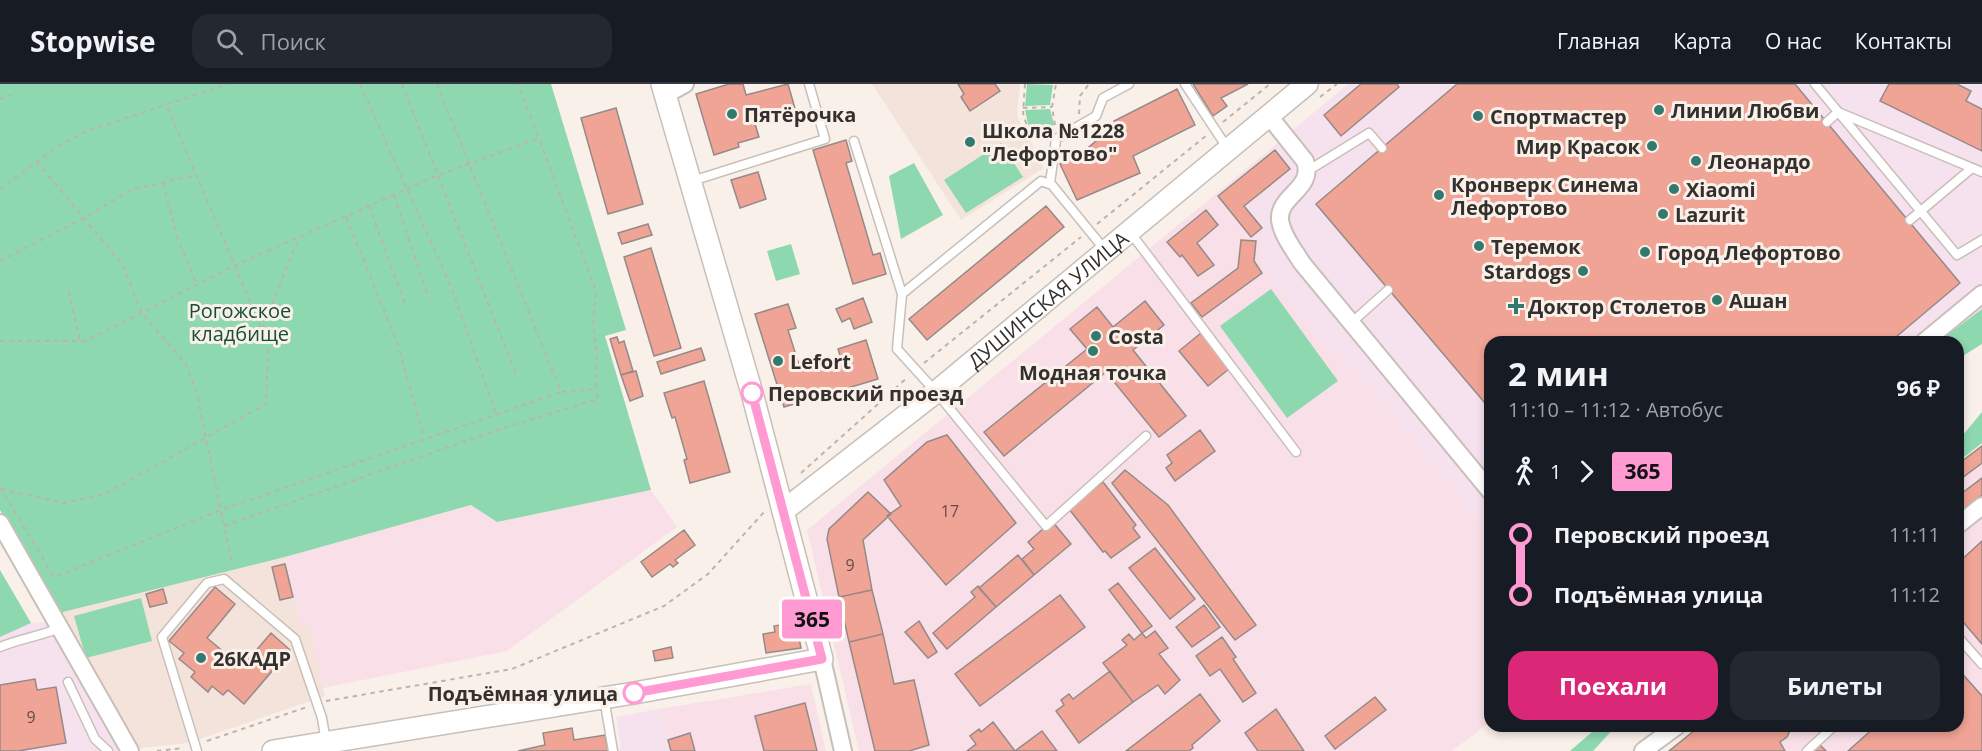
<!DOCTYPE html>
<html lang="ru">
<head>
<meta charset="utf-8">
<style>
  body { margin:0; font-family:"Open Sans",sans-serif; background:#242831; color:#f1f3f6; height:100vh; display:flex; flex-direction:column; font-size:22px; white-space:nowrap }
  * { box-sizing:border-box; margin:0 }
  p { font-size:20px; color:#9ea1a6 }
  .icon { flex:none; width:33px; height:33px; fill:none; stroke:currentColor; stroke-width:2; stroke-linecap:round; stroke-linejoin:round }
  .map { position:relative; flex:1; overflow:hidden }
  .details { position:absolute; left:1484px; top:252px; width:480px; height:396px; display:flex; flex-direction:column; background:#171b24; border-radius:18px; box-shadow:0 3px 9px #0003 }
  .details>* { flex:none }
  .badge { padding:0 12px; border-radius:4px; font-size:21px; line-height:39px }
  .map>.badge { position:absolute; translate:-50% -50%; box-shadow:0 0 0 3px #fff }
  .legs { display:flex; align-items:center; gap:9px; height:66px; padding:0 24px; font-size:20px }
  .legs p { margin-inline-start:auto }
  .summary { display:flex; align-items:center; justify-content:space-between; height:102px; padding:0 24px }
  h1 { font-size:33px; font-weight:700; line-height:45px }
  .cta { display:flex; gap:12px; margin-top:auto; padding:12px 24px }
  .cta a { flex:1; height:69px; border-radius:18px; background:#db2777; color:#fff; font-size:24px; font-weight:700; line-height:69px; text-align:center }
  .cta a+a { background:#242831; color:#f1f3f6 }
  ul { padding:0 24px; list-style:none }
  li { display:flex; align-items:center; gap:21px; height:60px; font-size:22px }
  li i { display:grid; place-items:center; width:9px; height:100%; margin:0 8px; background:currentColor }
  li i::after { content:''; width:15px; height:15px; margin:-8px; border:4px solid; border-radius:50%; background:#171b24 }
  li p { margin-inline-start:auto }
  li:first-child i { background:linear-gradient(#0000 50%,currentColor 0) }
  li:last-child i { background:linear-gradient(currentColor 50%,#0000 0) }
  header { display:flex; align-items:center; gap:36px; box-sizing:border-box; height:84px; padding:0 30px; background:#171b24; border-bottom:2px solid #363941 }
  header strong { font-size:28px }
  nav { display:flex; gap:33px; margin-inline-start:auto; font-size:21px }
  .search { width:420px; height:54px; background:#242831; display:flex; align-items:center; gap:15px; box-sizing:border-box; padding:0 21px; border-radius:18px; color:#9ea1a6; font-size:22px }
  .map>svg:first-child { display:block }
  .commercial { fill:#f6e1ef }
  .industrial { fill:#f9e0e8 }
  .built { fill:#f4e3da }
  .green { fill:#8ed8b0 }
  .building { fill:#f0a496; stroke:#958a88; stroke-width:1.5 }
  .lines { fill:none; stroke-linecap:round; stroke-linejoin:round }
  .service-casing { stroke:#c8bfb9; stroke-width:11 }
  .minor-casing { stroke:#c8bfb9; stroke-width:20 }
  .tertiary-casing { stroke:#c8bfb9; stroke-width:24 }
  .path { stroke:#bbb4ae; stroke-width:2; stroke-dasharray:4.5 4.5; stroke-linecap:butt }
  .service { stroke:#fff; stroke-width:8 }
  .minor { stroke:#fff; stroke-width:16 }
  .tertiary { stroke:#fff; stroke-width:21 }
  .line-1-casing { stroke:#fff; stroke-width:14 }
  .line-1 { stroke:#ff9ad2; stroke-width:9 }
  .poi-dot { fill:#34796e; stroke:#f9f0e9; stroke-width:2 }
  .stop-1-dot { fill:#fff; stroke:#ff9ad2; stroke-width:3 }
  .labels { text-anchor:middle; dominant-baseline:central; stroke-width:6; stroke-linejoin:round; paint-order:stroke }
  .number-label { font-size:16px; fill:#634d48 }
  .poi-label { font-size:20px; font-weight:bold; fill:#34302e; stroke:#f9f0e9; text-anchor:start }
  .street-label { font-size:20px; fill:#34302e; stroke:#f9f0e9 }
  .park-label { font-size:20px; fill:#164f35; stroke:#f9f0e9 }
  .stop-label { font-size:20px; font-weight:bold; fill:#34302e; stroke:#f9f0e9; text-anchor:start }
</style>
</head>
<body>
<header>
<strong>Stopwise</strong>
<div class="search"><svg class="icon" aria-label="search" viewBox="0 0 24 24"><circle cx="10" cy="10" r="6"/><path d="M15 15l6 6"/></svg>Поиск</div>
<nav><a>Главная</a><a>Карта</a><a>О нас</a><a>Контакты</a></nav>
</header>
<div class="map">
<svg width="1982" height="667" viewBox="0 0 1982 667">
  <rect width="100%" height="100%" fill="#f9f0e9"/>
  <path class="commercial" d="M 1348,0 L 1982,0 L 1982,225 L 1938,258 L 1490,258 L 1489,447 L 1374,307 L 1315,250 L 1263,183 L 1262,144 L 1247,125 L 1293,85 L 1274,62 Z
    M 51,538 L 118,655 L 117,667 L 0,667 L 0,553 L 31,539 Z
    M 659,625 L 671,667 L 518,667 L 544,661 L 543,649 L 572,644 L 574,656 L 605,651 L 608,667 L 621,665 L 616,633 Z"/>
  <path class="industrial" d="M 1274,62 L 1293,85 L 1247,125 L 1262,144 L 1263,183 L 1315,250 L 1374,307 L 1489,447 L 1489,639 L 1452,667 L 859,667 L 807,446 Z
    M 1982,362 L 1982,411 L 1958,429 L 1958,380 Z
    M 651,406 L 677,443 L 507,567 L 323,604 L 309,543 L 301,544 L 285,473 L 471,421 L 497,438 Z
    M 1982,434 L 1982,667 L 1669,667 L 1700,642 L 1958,642 L 1958,453 Z
    M 811,600 L 826,667 L 671,667 L 659,625 Z"/>
  <path class="built" d="M 872,0 L 1020,0 L 1017,32 L 1044,84 L 961,136 Z
    M 285,473 L 301,544 L 309,542 L 325,612 L 188,659 L 140,664 L 132,655 L 59,529 Z"/>
  <path class="green" d="M 0,0 L 551,0 L 626,246 L 605,252 L 651,406 L 497,438 L 471,421 L 285,473 L 59,529 L 0,426 Z
    M 1027,0 L 1053,1 L 1050,21 L 1025,22 Z
    M 1050,25 L 1054,41 L 1042,47 L 1035,43 L 1029,45 L 1025,26 Z
    M 1001,59 L 1023,93 L 966,129 L 944,96 Z
    M 914,79 L 943,131 L 901,155 L 889,92 Z
    M 791,160 L 800,190 L 776,197 L 767,167 Z
    M 1271,205 L 1338,297 L 1287,334 L 1220,242 Z
    M 1982,225 L 1982,260 L 1958,275 L 1958,258 L 1938,258 Z
    M 1982,328 L 1982,359 L 1958,378 L 1958,357 Z
    M 0,486 L 31,539 L 0,553 Z
    M 141,514 L 152,557 L 86,574 L 74,532 Z
    M 1599,642 L 1616,642 L 1593,667 L 1570,667 Z"/>
  <path class="building" d="M 729,0 L 743,0 L 746,11 L 788,0 L 796,28 L 755,40 L 759,53 L 738,59 L 739,63 L 714,71 L 696,10 Z
    M 958,0 L 995,0 L 1000,7 L 970,27 L 961,13 L 964,10 Z
    M 1193,0 L 1248,0 L 1221,14 L 1227,22 L 1213,32 Z
    M 1361,0 L 1397,0 L 1399,3 L 1341,52 L 1324,31 Z
    M 1457,0 L 1795,0 L 1960,199 L 1890,258 L 1490,258 L 1490,325 L 1316,120 Z
    M 1889,0 L 1957,0 L 1971,7 L 1966,17 L 1982,25 L 1982,67 L 1880,17 Z
    M 1177,5 L 1195,41 L 1133,72 L 1140,89 L 1077,116 L 1060,80 L 1077,73 L 1116,40 L 1114,37 Z
    M 616,24 L 643,120 L 608,130 L 581,34 Z
    M 846,56 L 852,77 L 846,79 L 873,171 L 880,169 L 886,190 L 853,200 L 813,66 Z
    M 1275,66 L 1290,85 L 1244,122 L 1262,144 L 1251,153 L 1218,112 Z
    M 758,88 L 766,115 L 740,124 L 731,96 Z
    M 1046,122 L 1064,143 L 927,256 L 909,235 Z
    M 1206,126 L 1218,141 L 1197,159 L 1214,181 L 1198,192 L 1182,171 L 1180,173 L 1167,158 Z
    M 648,140 L 652,151 L 622,160 L 618,149 Z
    M 1241,156 L 1256,157 L 1254,177 L 1262,189 L 1202,233 L 1191,219 L 1238,184 Z
    M 651,164 L 681,264 L 654,272 L 624,173 Z
    M 863,214 L 872,238 L 854,245 L 850,234 L 842,238 L 836,225 Z
    M 1145,217 L 1164,241 L 1133,266 L 1186,332 L 1159,353 L 1106,288 L 1004,372 L 984,348 L 1087,265 L 1070,245 L 1097,223 L 1113,243 Z
    M 788,220 L 796,244 L 788,246 L 801,287 L 841,275 L 838,265 L 866,256 L 878,295 L 784,323 L 755,230 Z
    M 1201,249 L 1229,285 L 1208,302 L 1179,267 Z
    M 617,253 L 619,259 L 624,257 L 633,287 L 621,291 L 610,255 Z
    M 701,264 L 705,276 L 661,290 L 657,278 Z
    M 636,287 L 643,312 L 630,317 L 621,291 Z
    M 704,297 L 730,388 L 690,399 L 684,376 L 687,375 L 675,333 L 672,334 L 664,309 Z
    M 1200,346 L 1215,367 L 1175,397 L 1166,384 L 1172,379 L 1167,371 Z
    M 947,351 L 1016,439 L 946,501 L 887,432 L 901,422 L 884,396 L 927,358 Z
    M 1982,362 L 1982,379 L 1958,397 L 1958,380 Z
    M 1125,386 L 1168,421 L 1256,541 L 1235,556 L 1112,399 Z
    M 1982,394 L 1982,411 L 1958,429 L 1958,412 Z
    M 1103,398 L 1136,441 L 1133,444 L 1140,453 L 1111,474 L 1105,467 L 1103,468 L 1069,425 Z
    M 868,408 L 891,430 L 863,456 L 872,506 L 839,513 L 827,455 L 829,445 Z
    M 1052,437 L 1071,460 L 1034,491 L 1022,475 L 1034,465 L 1028,458 Z
    M 684,446 L 695,461 L 675,476 L 678,479 L 673,483 L 670,480 L 652,493 L 641,478 Z
    M 1982,457 L 1982,560 L 1958,532 L 1958,479 Z
    M 1155,464 L 1195,515 L 1170,535 L 1129,484 Z
    M 1018,471 L 1034,491 L 996,523 L 979,504 Z
    M 285,480 L 293,513 L 280,516 L 272,483 Z
    M 1118,499 L 1152,542 L 1142,549 L 1109,506 Z
    M 978,502 L 996,523 L 947,565 L 933,549 L 975,513 L 971,508 Z
    M 215,503 L 235,520 L 207,554 L 242,583 L 271,549 L 290,566 L 244,620 L 228,606 L 223,611 L 212,602 L 208,608 L 191,593 L 195,588 L 179,575 L 184,569 L 169,557 Z
    M 163,505 L 167,519 L 150,523 L 146,510 Z
    M 872,506 L 883,550 L 849,558 L 839,513 Z
    M 1060,511 L 1085,543 L 980,622 L 955,590 Z
    M 1204,521 L 1220,543 L 1192,563 L 1176,543 Z
    M 919,537 L 937,568 L 928,574 L 905,548 Z
    M 796,538 L 801,564 L 766,569 L 763,550 L 775,548 L 774,542 Z
    M 1155,547 L 1168,564 L 1159,570 L 1180,596 L 1165,610 L 1158,601 L 1133,618 L 1103,579 L 1127,561 L 1122,556 L 1129,550 L 1134,556 L 1142,549 L 1146,554 Z
    M 883,550 L 894,600 L 914,596 L 929,661 L 909,667 L 875,667 L 849,558 Z
    M 1222,553 L 1236,573 L 1233,575 L 1256,609 L 1243,618 L 1220,585 L 1210,592 L 1196,572 Z
    M 671,563 L 673,574 L 655,577 L 653,567 Z
    M 1958,585 L 1982,612 L 1982,667 L 1848,667 L 1876,642 L 1958,642 Z
    M 1110,587 L 1133,618 L 1079,659 L 1056,627 L 1064,621 L 1061,616 L 1069,610 L 1073,615 Z
    M 35,595 L 37,606 L 56,603 L 66,659 L 18,667 L 0,667 L 0,601 Z
    M 1200,610 L 1220,637 L 1192,661 L 1193,664 L 1189,667 L 1126,667 Z
    M 1375,613 L 1386,626 L 1335,665 L 1325,652 Z
    M 805,619 L 817,667 L 764,667 L 755,632 Z
    M 1276,625 L 1304,667 L 1258,667 L 1245,649 Z
    M 993,638 L 1015,667 L 1042,647 L 1057,667 L 967,667 L 976,660 L 970,652 L 979,645 L 981,648 Z
    M 1700,642 L 1792,642 L 1787,653 L 1780,658 L 1785,667 L 1669,667 Z
    M 572,644 L 574,656 L 605,651 L 608,667 L 518,667 L 545,661 L 543,649 Z
    M 690,649 L 695,667 L 671,667 L 668,656 Z
    M 1819,660 L 1826,667 L 1811,667 Z"/>
  <g class="lines">
    <g class="service-casing">
      <path id="service" d="M 1185,0 L 1228,65
        M 1815,0 L 1957,171 L 1982,156
        M 1827,38 L 1838,28 L 1982,88
        M 854,57 L 902,210 L 897,265 L 936,308 L 1046,442 L 1146,352
        M 1309,86 L 1369,49 L 1382,64
        M 692,97 L 825,55 L 809,0
        M 1050,99 L 1056,55 L 1096,32 L 1103,14 L 1129,0
        M 1910,136 L 1972,84
        M 1130,148 L 1296,368
        M 902,210 L 1041,97 L 1052,101 L 1105,166
        M 1351,239 L 1388,206
        M 1958,553 L 1982,580
        M 0,563 C 19,555 40,552 60,544
        M 68,598 L 95,655 L 108,667
        M 604,614 L 613,667
        M 197,667 L 162,553 L 207,499 L 224,495 L 295,555 L 322,634 L 326,658
        M 1807,667 L 1834,642"/>
    </g>
    <g class="minor-casing">
      <path id="minor" d="M 665,11 L 685,0
        M 1269,32 L 1305,77 C 1315,105 1278,111 1280,136 C 1282,151 1294,166 1302,179 L 1490,407
        M 1924,258 L 1982,210
        M 0,439 L 130,667
        M 1958,441 L 1982,422
        M 822,575 L 843,667
        M 1643,667 L 1677,642"/>
    </g>
    <g class="tertiary-casing">
      <g id="tertiary">
        <path id="s1" d="M 783,427 L 936,308 L 1307,0"/>
        <path d="M 273,667 L 634,609 L 822,575 L 752,309 L 662,0"/>
      </g>
    </g>
    <path class="path" d="M 360,0 L 452,205 L 496,330
      M 402,0 L 516,290
      M 437,0 L 561,308 L 596,305 L 597,270 L 593,240 L 596,207 L 539,54
      M 1025,0 L 1023,29 L 1030,52 L 1048,46
      M 1320,13 L 1337,0
      M 0,15 L 12,11
      M 1023,24 L 1052,23
      M 1079,30 L 1080,12 L 1089,0
      M 1223,38 L 1270,0
      M 1055,41 L 1052,23 L 1056,0
      M 37,78 L 122,180 L 142,229 L 186,280 L 197,311 L 232,480
      M 163,99 L 178,155 L 197,201
      M 0,105 L 58,62 L 87,47 L 228,0
      M 394,111 L 429,215
      M 369,122 L 406,223
      M 346,133 L 398,261 L 424,353
      M 1097,140 L 1207,51
      M 0,177 L 84,134 L 131,106 L 196,91
      M 69,207 L 80,258
      M 262,245 L 298,156
      M 0,257 L 85,257 L 234,182 L 436,92 L 539,54 L 518,0
      M 924,279 L 1081,153
      M 801,389 L 908,293
      M 0,403 L 54,493 L 221,426 L 561,308
      M 1,405 L 64,419 L 105,410 L 266,320 L 268,260 L 167,22
      M 224,442 L 500,345 L 598,315 L 596,305
      M 326,617 L 512,585 L 664,522 L 708,490 L 765,427
      M 207,657 L 307,623
      M 157,667 L 184,664"/>
    <use href="#service" class="service"/>
    <use href="#minor" class="minor"/>
    <use href="#tertiary" class="tertiary"/>
  </g>
  <g class="lines">
    <g class="line-1-casing">
      <path id="line-1" d="M 634,609 L 822,575 L 752,309"/>
    </g>
    <use href="#line-1" class="line-1"/>
  </g>
  <g class="poi-dot">
    <circle cx="1659" cy="26" r="6"/>
    <circle cx="732" cy="30" r="6"/>
    <circle cx="1478" cy="32" r="6"/>
    <circle cx="970" cy="58" r="6"/>
    <circle cx="1652" cy="62" r="6"/>
    <circle cx="1696" cy="77" r="6"/>
    <circle cx="1674" cy="105" r="6"/>
    <circle cx="1439" cy="111" r="6"/>
    <circle cx="1663" cy="130" r="6"/>
    <circle cx="1479" cy="162" r="6"/>
    <circle cx="1645" cy="168" r="6"/>
    <circle cx="1583" cy="187" r="6"/>
    <circle cx="1717" cy="216" r="6"/>
    <path d="M1513 213h6v6h6v6h-6v6h-6v-6h-6v-6h6z"/>
    <circle cx="1096" cy="252" r="6"/>
    <circle cx="1093" cy="267" r="6"/>
    <circle cx="778" cy="277" r="6"/>
    <circle cx="201" cy="574" r="6"/>
  </g>
  <g class="stop-1-dot">
    <circle cx="752" cy="309" r="10"/>
    <circle cx="634" cy="609" r="10"/>
  </g>
  <g class="labels">
    <g class="number-label">
      <text x="950" y="427">17</text>
      <text x="850" y="481">9</text>
      <text x="31" y="633">9</text>
    </g>
    <g class="poi-label">
      <text x="1671" y="26">Линии Любви</text>
      <text x="744" y="30">Пятёрочка</text>
      <text x="1490" y="32">Спортмастер</text>
      <text x="982" y="46">Школа №1228<tspan x="982" dy="23">"Лефортово"</tspan></text>
      <text x="1640" y="62" text-anchor="end">Мир Красок</text>
      <text x="1708" y="77">Леонардо</text>
      <text x="1451" y="100">Кронверк Синема<tspan x="1451" dy="23">Лефортово</tspan></text>
      <text x="1686" y="105">Xiaomi</text>
      <text x="1675" y="130">Lazurit</text>
      <text x="1491" y="162">Теремок</text>
      <text x="1657" y="168">Город Лефортово</text>
      <text x="1571" y="187" text-anchor="end">Stardogs</text>
      <text x="1729" y="216">Ашан</text>
      <text x="1528" y="222">Доктор Столетов</text>
      <text x="1108" y="252">Costa</text>
      <text x="790" y="277">Lefort</text>
      <text x="1093" y="288" text-anchor="middle">Модная точка</text>
      <text x="213" y="574">26КАДР</text>
    </g>
    <g class="street-label">
      <text stroke="none"><textPath href="#s1" startOffset="339">ДУШИНСКАЯ УЛИЦА</textPath></text>
    </g>
    <g class="park-label">
      <text x="240" y="226">Рогожское<tspan x="240" dy="23">кладбище</tspan></text>
    </g>
    <g class="stop-label">
      <text x="768" y="309">Перовский проезд</text>
      <text x="618" y="609" text-anchor="end">Подъёмная улица</text>
    </g>
  </g>
</svg>
<b class="badge" style="left:812px;top:535px;background:#ff9ad2;color:#111">365</b>
<section class="details">
<div class="summary"><div><h1>2 мин</h1><p>11:10 – 11:12 · Автобус</p></div><b>96 ₽</b></div>
<div class="legs"><svg class="icon" aria-label="walk" viewBox="0 0 24 24"><circle cx="13" cy="4" r="2"/><path d="M13 8l-2 6 4 7M11 14l-3 7M7 12l3-4h3l4 4"/></svg>1<svg class="icon" aria-label="forward" viewBox="0 0 24 24"><path d="M9 5l7 7-7 7"/></svg><b class="badge" style="background:#ff9ad2;color:#111">365</b></div>
<ul>
<li><i style="color:#ff9ad2"></i><b>Перовский проезд</b><p>11:11</p></li>
<li><i style="color:#ff9ad2"></i><b>Подъёмная улица</b><p>11:12</p></li>
</ul>
<div class="cta"><a>Поехали</a><a>Билеты</a></div>
</section>
</div>
</body>
</html>
